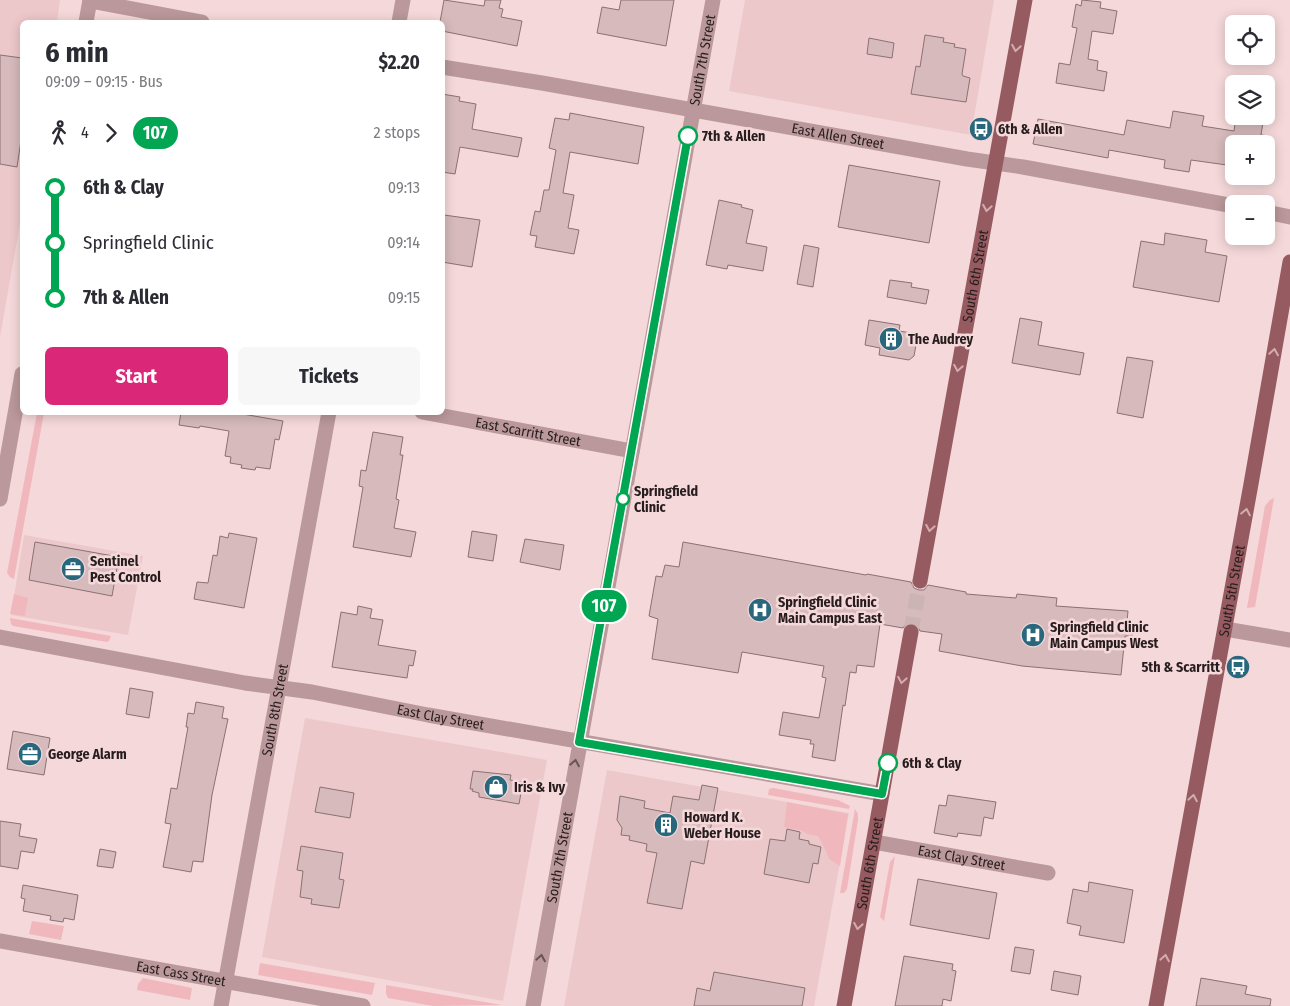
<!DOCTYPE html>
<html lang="en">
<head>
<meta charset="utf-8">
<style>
  body { margin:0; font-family:"Fira Sans Condensed",sans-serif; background:#f7f7f7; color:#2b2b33; height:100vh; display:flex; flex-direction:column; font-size:19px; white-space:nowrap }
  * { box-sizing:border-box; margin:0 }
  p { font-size:16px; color:#7c7c81 }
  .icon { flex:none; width:28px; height:28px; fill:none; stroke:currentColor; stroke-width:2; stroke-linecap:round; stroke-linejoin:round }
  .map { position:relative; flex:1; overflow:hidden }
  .side { position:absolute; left:20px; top:20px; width:425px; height:395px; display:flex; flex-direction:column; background:#fff; border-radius:8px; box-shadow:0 2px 12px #0003 }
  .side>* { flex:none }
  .badge { padding:0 10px; border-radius:16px; font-size:18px; line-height:32px }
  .controls { position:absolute; left:1225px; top:15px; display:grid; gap:10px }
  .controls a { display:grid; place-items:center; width:50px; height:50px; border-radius:8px; background:#fff; box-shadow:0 2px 12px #0003; font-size:25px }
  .map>.badge { position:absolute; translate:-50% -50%; box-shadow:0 0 0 2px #fff }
  .legs { display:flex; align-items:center; gap:8px; height:55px; padding:0 25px; font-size:16px }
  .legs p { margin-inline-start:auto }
  .headline { display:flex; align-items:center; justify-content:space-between; height:85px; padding:0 25px }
  h1 { font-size:28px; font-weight:700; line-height:38px }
  .action { display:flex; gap:10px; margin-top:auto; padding:10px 25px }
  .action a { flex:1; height:58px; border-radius:8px; background:#db2777; color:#fff; font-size:20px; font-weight:700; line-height:58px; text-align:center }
  .action a+a { background:#f7f7f7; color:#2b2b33 }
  ul { padding:0 25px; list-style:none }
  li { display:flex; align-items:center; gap:18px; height:55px; font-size:19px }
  li i { display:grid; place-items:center; width:8px; height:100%; margin:0 6px; background:currentColor }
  li i::after { content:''; width:12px; height:12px; margin:-6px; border:4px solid; border-radius:50%; background:#fff }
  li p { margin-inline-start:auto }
  li:first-child i { background:linear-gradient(#0000 50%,currentColor 0) }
  li:last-child i { background:linear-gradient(currentColor 50%,#0000 0) }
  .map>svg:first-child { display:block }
  .built { fill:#edc8cb }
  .green { fill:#f0b8bd }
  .building { fill:#d6babc; stroke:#8b7173 }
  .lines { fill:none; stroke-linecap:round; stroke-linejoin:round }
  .major-tunnel { stroke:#ccb3b4; stroke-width:15; stroke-dasharray:15 8; stroke-linecap:butt }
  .minor { stroke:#ba989b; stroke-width:15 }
  .major { stroke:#955b61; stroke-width:15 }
  .oneway { stroke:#d3acb0 }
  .oneway2 { stroke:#6a5456 }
  .line-1-casing { stroke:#fff; stroke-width:11 }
  .line-1 { stroke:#00a651; stroke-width:8 }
  .stop-1-dot { fill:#fff; stroke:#00a651; stroke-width:2.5 }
  .labels { text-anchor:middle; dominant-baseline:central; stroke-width:5; stroke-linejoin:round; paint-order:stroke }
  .street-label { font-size:14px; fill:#281d1e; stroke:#f5d8da }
  .poi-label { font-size:14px; font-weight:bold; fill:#281d1e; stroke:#f5d8da; text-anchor:start }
  .stop-label { font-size:14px; font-weight:bold; fill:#281d1e; stroke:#f5d8da; text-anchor:start }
</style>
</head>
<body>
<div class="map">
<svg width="1290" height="1006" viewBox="0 0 1290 1006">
  <rect width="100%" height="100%" fill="#f5d8da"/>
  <path class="built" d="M 0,0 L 60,0 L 57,22 L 22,22 L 22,212 L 0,337 Z
    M 745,0 L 994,0 L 971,135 L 729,91 Z
    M 24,535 L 143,556 L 128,635 L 11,615 Z
    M 305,718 L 547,760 L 503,1001 L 262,957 Z
    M 607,770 L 849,813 L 814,1006 L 564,1006 Z"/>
  <path class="green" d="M 37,413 L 44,413 L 14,579 L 10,577 L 7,573 Z
    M 1274,498 L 1255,607 L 1247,608 L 1265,506 L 1270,500 Z
    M 14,594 L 28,598 L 25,616 L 10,614 Z
    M 10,618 L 111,636 L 109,641 L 107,642 L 13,626 L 11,624 Z
    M 773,788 L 838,800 L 850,806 L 849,809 L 768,795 L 769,789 Z
    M 787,802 L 848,814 L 840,866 L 829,859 L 826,851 L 818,836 L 807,834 L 803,831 L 784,827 Z
    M 855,809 L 858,814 L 858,820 L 847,889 L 844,893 L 840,893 Z
    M 895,856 L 884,921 L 880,917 L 890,862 Z
    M 32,921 L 64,926 L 61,940 L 29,934 Z
    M 260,963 L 375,983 L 372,995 L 258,975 Z
    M 143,978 L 192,988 L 190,1000 L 137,990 L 138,984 Z
    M 386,985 L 502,1005 L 433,1006 L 388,998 L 386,994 Z"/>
  <path class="building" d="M 444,0 L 484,6 L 485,0 L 501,0 L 499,8 L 503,9 L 501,17 L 522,21 L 517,46 L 442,31 L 442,22 L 440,22 Z
    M 621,0 L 674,0 L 666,46 L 597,33 L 602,7 L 619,10 Z
    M 1082,0 L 1101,2 L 1100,8 L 1117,11 L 1113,34 L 1092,31 L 1088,59 L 1098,61 L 1097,70 L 1107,72 L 1104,91 L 1056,83 L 1059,63 L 1070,65 L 1077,28 L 1072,27 L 1076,4 L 1081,6 Z
    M 925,35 L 944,38 L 943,42 L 955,44 L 954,47 L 966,49 L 962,74 L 963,76 L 970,78 L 966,102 L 911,94 L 916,66 L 920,67 Z
    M 869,38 L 894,43 L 892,58 L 867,54 Z
    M 0,55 L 22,58 L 22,134 L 17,167 L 0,164 Z
    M 442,94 L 460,97 L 459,101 L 476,104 L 472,129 L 522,138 L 518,157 L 460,147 L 455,174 L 442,172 Z
    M 1173,111 L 1204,116 L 1202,126 L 1234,131 L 1236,117 L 1263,122 L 1261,135 L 1269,136 L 1268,144 L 1234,144 L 1234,166 L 1191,160 L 1189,172 L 1164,168 L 1165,160 L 1109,150 L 1108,158 L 1033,144 L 1038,119 L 1124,135 L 1127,120 L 1170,128 Z
    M 570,113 L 644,127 L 638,164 L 570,152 L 563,193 L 574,195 L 568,228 L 579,230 L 574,254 L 535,247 L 537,236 L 530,235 L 535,211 L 540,212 L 544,190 L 549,190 L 556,150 L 549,148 L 555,118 L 569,120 Z
    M 849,165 L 940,181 L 929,243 L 838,227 Z
    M 719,200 L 742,205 L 741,207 L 753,210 L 746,243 L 767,247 L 763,271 L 728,265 L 727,269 L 706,265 Z
    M 444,215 L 480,220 L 472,267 L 442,262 L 442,225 Z
    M 1165,233 L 1207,240 L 1205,252 L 1227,256 L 1219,302 L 1133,287 L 1141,241 L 1164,245 Z
    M 804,245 L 819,248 L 813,287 L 797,284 Z
    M 890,280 L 912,283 L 911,287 L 929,290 L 926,304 L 887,297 Z
    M 1020,318 L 1042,322 L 1038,345 L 1084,353 L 1080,375 L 1012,363 Z
    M 869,320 L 900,325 L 899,331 L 918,334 L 914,356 L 909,360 L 879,355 L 880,348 L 865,345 Z
    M 1127,357 L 1153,361 L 1143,418 L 1117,413 Z
    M 181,412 L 231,412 L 283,421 L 279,440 L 275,439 L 270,469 L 256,467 L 255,470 L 241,468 L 242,465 L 230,463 L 231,457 L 225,456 L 229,431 L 200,426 L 199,428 L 179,425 Z
    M 373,432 L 403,437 L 400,455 L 403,455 L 396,499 L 399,500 L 394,528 L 416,532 L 411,557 L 353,547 L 363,487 L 359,486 L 361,470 L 366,471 Z
    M 472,531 L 497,535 L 493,561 L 468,557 Z
    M 229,533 L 257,538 L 244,608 L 194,599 L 197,582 L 208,583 L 213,555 L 217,556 L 220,536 L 228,538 Z
    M 525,539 L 564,545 L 560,570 L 520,562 Z
    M 35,542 L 119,557 L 112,596 L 29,580 Z
    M 683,542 L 866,575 L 867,574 L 911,582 L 914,588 L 919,590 L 924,590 L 928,585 L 966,592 L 966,594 L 1016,598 L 1017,594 L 1057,598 L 1056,606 L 1128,611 L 1127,622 L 1133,623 L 1132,636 L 1125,636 L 1121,675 L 1022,666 L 939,651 L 942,634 L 920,631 L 917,625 L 912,623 L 907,623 L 903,628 L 880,624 L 874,667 L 857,665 L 856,673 L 850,672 L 845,706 L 843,705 L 835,761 L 812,757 L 814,744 L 810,744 L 811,740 L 779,735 L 783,712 L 819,718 L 826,678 L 822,677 L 824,666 L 742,652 L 738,673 L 652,659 L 658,619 L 649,616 L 656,576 L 662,577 L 665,565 L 679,567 Z
    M 358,606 L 372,609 L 370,618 L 383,620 L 378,645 L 416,651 L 413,666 L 409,665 L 407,678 L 332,667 L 341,612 L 357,615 Z
    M 130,688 L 153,692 L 149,718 L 126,714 Z
    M 196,702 L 224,707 L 222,718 L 228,719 L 212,795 L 203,862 L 193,861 L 191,872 L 163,867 L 171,824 L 165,823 L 171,788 L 177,789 L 188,727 L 186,727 L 188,713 L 194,714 Z
    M 13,731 L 50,738 L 44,775 L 7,769 Z
    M 473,771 L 511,775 L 510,780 L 523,782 L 519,804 L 479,797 L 479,793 L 472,791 L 473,789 L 470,789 Z
    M 702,785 L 718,788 L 704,864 L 691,861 L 682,909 L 647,903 L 657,853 L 646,851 L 647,844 L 629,840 L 630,836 L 621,835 L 622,828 L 617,820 L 620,796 L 645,801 L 644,808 L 670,813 L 673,796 L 699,800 Z
    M 320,787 L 354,793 L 350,818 L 315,812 Z
    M 948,795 L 996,802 L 993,819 L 984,817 L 981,836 L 958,833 L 957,837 L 934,833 L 939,805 L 946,806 Z
    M 0,821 L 21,824 L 19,836 L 37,839 L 34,853 L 21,851 L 18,869 L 0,866 Z
    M 787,829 L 800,832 L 799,839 L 809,841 L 809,844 L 821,847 L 818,864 L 813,863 L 809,883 L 764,874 L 770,839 L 785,841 Z
    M 301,846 L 343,853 L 339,879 L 344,880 L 339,908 L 311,904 L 312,899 L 300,897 L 303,871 L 297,870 Z
    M 100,849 L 116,852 L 113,868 L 97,866 Z
    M 918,879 L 997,893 L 989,939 L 910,925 Z
    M 1089,882 L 1133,890 L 1124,943 L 1079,935 L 1081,926 L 1067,923 L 1073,889 L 1088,892 Z
    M 23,885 L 78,895 L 74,920 L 64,918 L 63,922 L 50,920 L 51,916 L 23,911 L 25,899 L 21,898 Z
    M 1015,947 L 1034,950 L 1030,974 L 1011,971 Z
    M 904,956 L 953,964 L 952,970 L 956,971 L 951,1001 L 943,999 L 942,1006 L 895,1006 Z
    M 1054,971 L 1081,976 L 1078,995 L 1051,990 Z
    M 714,972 L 805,988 L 802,1006 L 694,1006 L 697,988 L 710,991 Z
    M 1201,978 L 1247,986 L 1245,994 L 1271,999 L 1270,1006 L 1196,1006 Z"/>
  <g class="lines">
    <path class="major-tunnel" d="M 911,632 L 920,581"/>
    <g class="minor">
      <path d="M 90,1 L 202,22"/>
      <path d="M 86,22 L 90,0"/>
      <path d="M 399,22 L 403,0"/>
      <path id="s1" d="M 442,67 L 542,83 L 967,159 L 1023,167 L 1234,206"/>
      <path d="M 1266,212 L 1290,217"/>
      <path id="s2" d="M 422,412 L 632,451"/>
      <path d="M 0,499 L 22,374"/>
      <path d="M 1225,629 L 1290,640"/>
      <path id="s3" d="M 0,637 L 245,683 L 312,692 L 428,715 L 882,794"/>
      <path id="s4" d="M 874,842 L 1048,873"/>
      <path id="s5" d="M 0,941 L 363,1006"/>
      <path id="s6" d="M 221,1006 L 329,412"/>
      <path id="s7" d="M 533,1006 L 713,0"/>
    </g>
    <g class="major">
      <path id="s8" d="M 920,581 L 1025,0"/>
      <path id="s9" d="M 844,1006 L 911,632"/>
      <path id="s10" d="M 1156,1006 L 1251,484 L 1290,262"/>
    </g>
  </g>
  <defs><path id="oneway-chevron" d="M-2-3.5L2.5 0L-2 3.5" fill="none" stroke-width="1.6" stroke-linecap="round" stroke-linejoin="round" transform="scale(1.25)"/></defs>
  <g class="oneway">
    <use href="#oneway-chevron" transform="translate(1016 48) rotate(100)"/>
    <use href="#oneway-chevron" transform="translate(987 208) rotate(100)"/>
    <use href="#oneway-chevron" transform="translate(1274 352) rotate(-81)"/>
    <use href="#oneway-chevron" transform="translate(958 368) rotate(100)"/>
    <use href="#oneway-chevron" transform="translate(1246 512) rotate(-79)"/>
    <use href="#oneway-chevron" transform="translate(930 528) rotate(100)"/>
    <use href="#oneway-chevron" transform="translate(902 680) rotate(100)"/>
    <use href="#oneway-chevron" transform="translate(1193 798) rotate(-80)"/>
    <use href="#oneway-chevron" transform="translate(858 926) rotate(100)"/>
    <use href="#oneway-chevron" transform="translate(1165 958) rotate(-80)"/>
  </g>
  <g class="oneway2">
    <use href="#oneway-chevron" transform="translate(575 763) rotate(-80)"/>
    <use href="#oneway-chevron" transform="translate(541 958) rotate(-80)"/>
  </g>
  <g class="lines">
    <g class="line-1-casing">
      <path id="line-1" d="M 688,136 L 579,742 L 882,794 L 888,763"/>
    </g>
    <use href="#line-1" class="line-1"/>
  </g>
  <defs>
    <g id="bus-disc" transform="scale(1.25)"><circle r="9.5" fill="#28677c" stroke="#f5d8da"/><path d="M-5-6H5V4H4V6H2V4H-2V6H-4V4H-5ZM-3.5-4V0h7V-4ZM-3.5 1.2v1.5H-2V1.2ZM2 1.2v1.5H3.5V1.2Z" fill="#fff"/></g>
    <g id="building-disc" transform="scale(1.25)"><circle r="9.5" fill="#28677c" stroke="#f5d8da"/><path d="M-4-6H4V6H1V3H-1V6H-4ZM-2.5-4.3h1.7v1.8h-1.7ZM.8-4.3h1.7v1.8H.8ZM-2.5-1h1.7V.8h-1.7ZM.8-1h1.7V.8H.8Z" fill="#fff"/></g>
    <g id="office-disc" transform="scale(1.25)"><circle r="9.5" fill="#28677c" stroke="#f5d8da"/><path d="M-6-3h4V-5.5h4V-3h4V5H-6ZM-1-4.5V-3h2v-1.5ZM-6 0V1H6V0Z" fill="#fff"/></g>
    <g id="hospital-disc" transform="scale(1.25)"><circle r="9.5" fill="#28677c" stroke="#f5d8da"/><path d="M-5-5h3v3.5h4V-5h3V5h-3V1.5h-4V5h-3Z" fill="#fff"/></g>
    <g id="shop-disc" transform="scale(1.25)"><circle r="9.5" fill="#28677c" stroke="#f5d8da"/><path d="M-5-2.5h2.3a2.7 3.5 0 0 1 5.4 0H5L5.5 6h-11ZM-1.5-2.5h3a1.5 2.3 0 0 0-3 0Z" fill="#fff"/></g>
  </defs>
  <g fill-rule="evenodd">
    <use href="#bus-disc" x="981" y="129"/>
    <use href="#building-disc" x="891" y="339"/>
    <use href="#office-disc" x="73" y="569"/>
    <use href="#hospital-disc" x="760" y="610"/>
    <use href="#hospital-disc" x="1033" y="635"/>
    <use href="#bus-disc" x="1238" y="667"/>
    <use href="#office-disc" x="30" y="754"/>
    <use href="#shop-disc" x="496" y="787"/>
    <use href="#building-disc" x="666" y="825"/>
  </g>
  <g class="stop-1-dot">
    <circle cx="688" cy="136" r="9"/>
    <circle cx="623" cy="499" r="6"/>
    <circle cx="888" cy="763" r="9"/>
  </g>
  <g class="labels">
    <g class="street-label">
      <text stroke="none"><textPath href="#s7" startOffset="961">South 7th Street</textPath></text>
      <text stroke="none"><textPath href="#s1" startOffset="402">East Allen Street</textPath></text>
      <text stroke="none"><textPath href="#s8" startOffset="310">South 6th Street</textPath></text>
      <text stroke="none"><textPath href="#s2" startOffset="108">East Scarritt Street</textPath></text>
      <text stroke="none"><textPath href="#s10" startOffset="422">South 5th Street</textPath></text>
      <text stroke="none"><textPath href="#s6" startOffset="301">South 8th Street</textPath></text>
      <text stroke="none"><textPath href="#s3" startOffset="448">East Clay Street</textPath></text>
      <text stroke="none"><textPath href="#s7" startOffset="151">South 7th Street</textPath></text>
      <text stroke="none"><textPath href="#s4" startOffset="89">East Clay Street</textPath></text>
      <text stroke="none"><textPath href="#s9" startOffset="145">South 6th Street</textPath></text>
      <text stroke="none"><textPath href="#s5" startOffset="184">East Cass Street</textPath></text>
    </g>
    <g class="poi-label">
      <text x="998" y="129">6th &amp; Allen</text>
      <text x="908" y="339">The Audrey</text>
      <text x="90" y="561">Sentinel<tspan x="90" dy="16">Pest Control</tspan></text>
      <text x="778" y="602">Springfield Clinic<tspan x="778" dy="16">Main Campus East</tspan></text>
      <text x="1050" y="627">Springfield Clinic<tspan x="1050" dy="16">Main Campus West</tspan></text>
      <text x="1220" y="667" text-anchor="end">5th &amp; Scarritt</text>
      <text x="48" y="754">George Alarm</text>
      <text x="514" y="787">Iris &amp; Ivy</text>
      <text x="684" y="817">Howard K.<tspan x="684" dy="16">Weber House</tspan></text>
    </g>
    <g class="stop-label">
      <text x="702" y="136">7th &amp; Allen</text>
      <text x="634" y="491">Springfield<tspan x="634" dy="16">Clinic</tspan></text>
      <text x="902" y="763">6th &amp; Clay</text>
    </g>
  </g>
</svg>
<div class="controls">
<a><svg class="icon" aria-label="locate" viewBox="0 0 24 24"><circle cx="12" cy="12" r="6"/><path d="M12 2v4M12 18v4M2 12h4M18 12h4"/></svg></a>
<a><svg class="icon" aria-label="layers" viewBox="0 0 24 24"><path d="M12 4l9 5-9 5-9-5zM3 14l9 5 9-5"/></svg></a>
<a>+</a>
<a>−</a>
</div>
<b class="badge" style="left:604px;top:606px;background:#00a651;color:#fff">107</b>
<section class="side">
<div class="headline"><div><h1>6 min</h1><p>09:09 – 09:15 · Bus</p></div><b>$2.20</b></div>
<div class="legs"><svg class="icon" aria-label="walk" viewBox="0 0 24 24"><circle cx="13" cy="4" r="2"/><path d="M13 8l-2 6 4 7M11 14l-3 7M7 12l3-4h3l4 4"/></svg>4<svg class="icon" aria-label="forward" viewBox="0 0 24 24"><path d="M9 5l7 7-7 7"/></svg><b class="badge" style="background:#00a651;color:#fff">107</b><p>2 stops</p></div>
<ul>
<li><i style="color:#00a651"></i><b>6th &amp; Clay</b><p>09:13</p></li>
<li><i style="color:#00a651"></i><span>Springfield Clinic</span><p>09:14</p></li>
<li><i style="color:#00a651"></i><b>7th &amp; Allen</b><p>09:15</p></li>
</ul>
<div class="action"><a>Start</a><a>Tickets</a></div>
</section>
</div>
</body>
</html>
